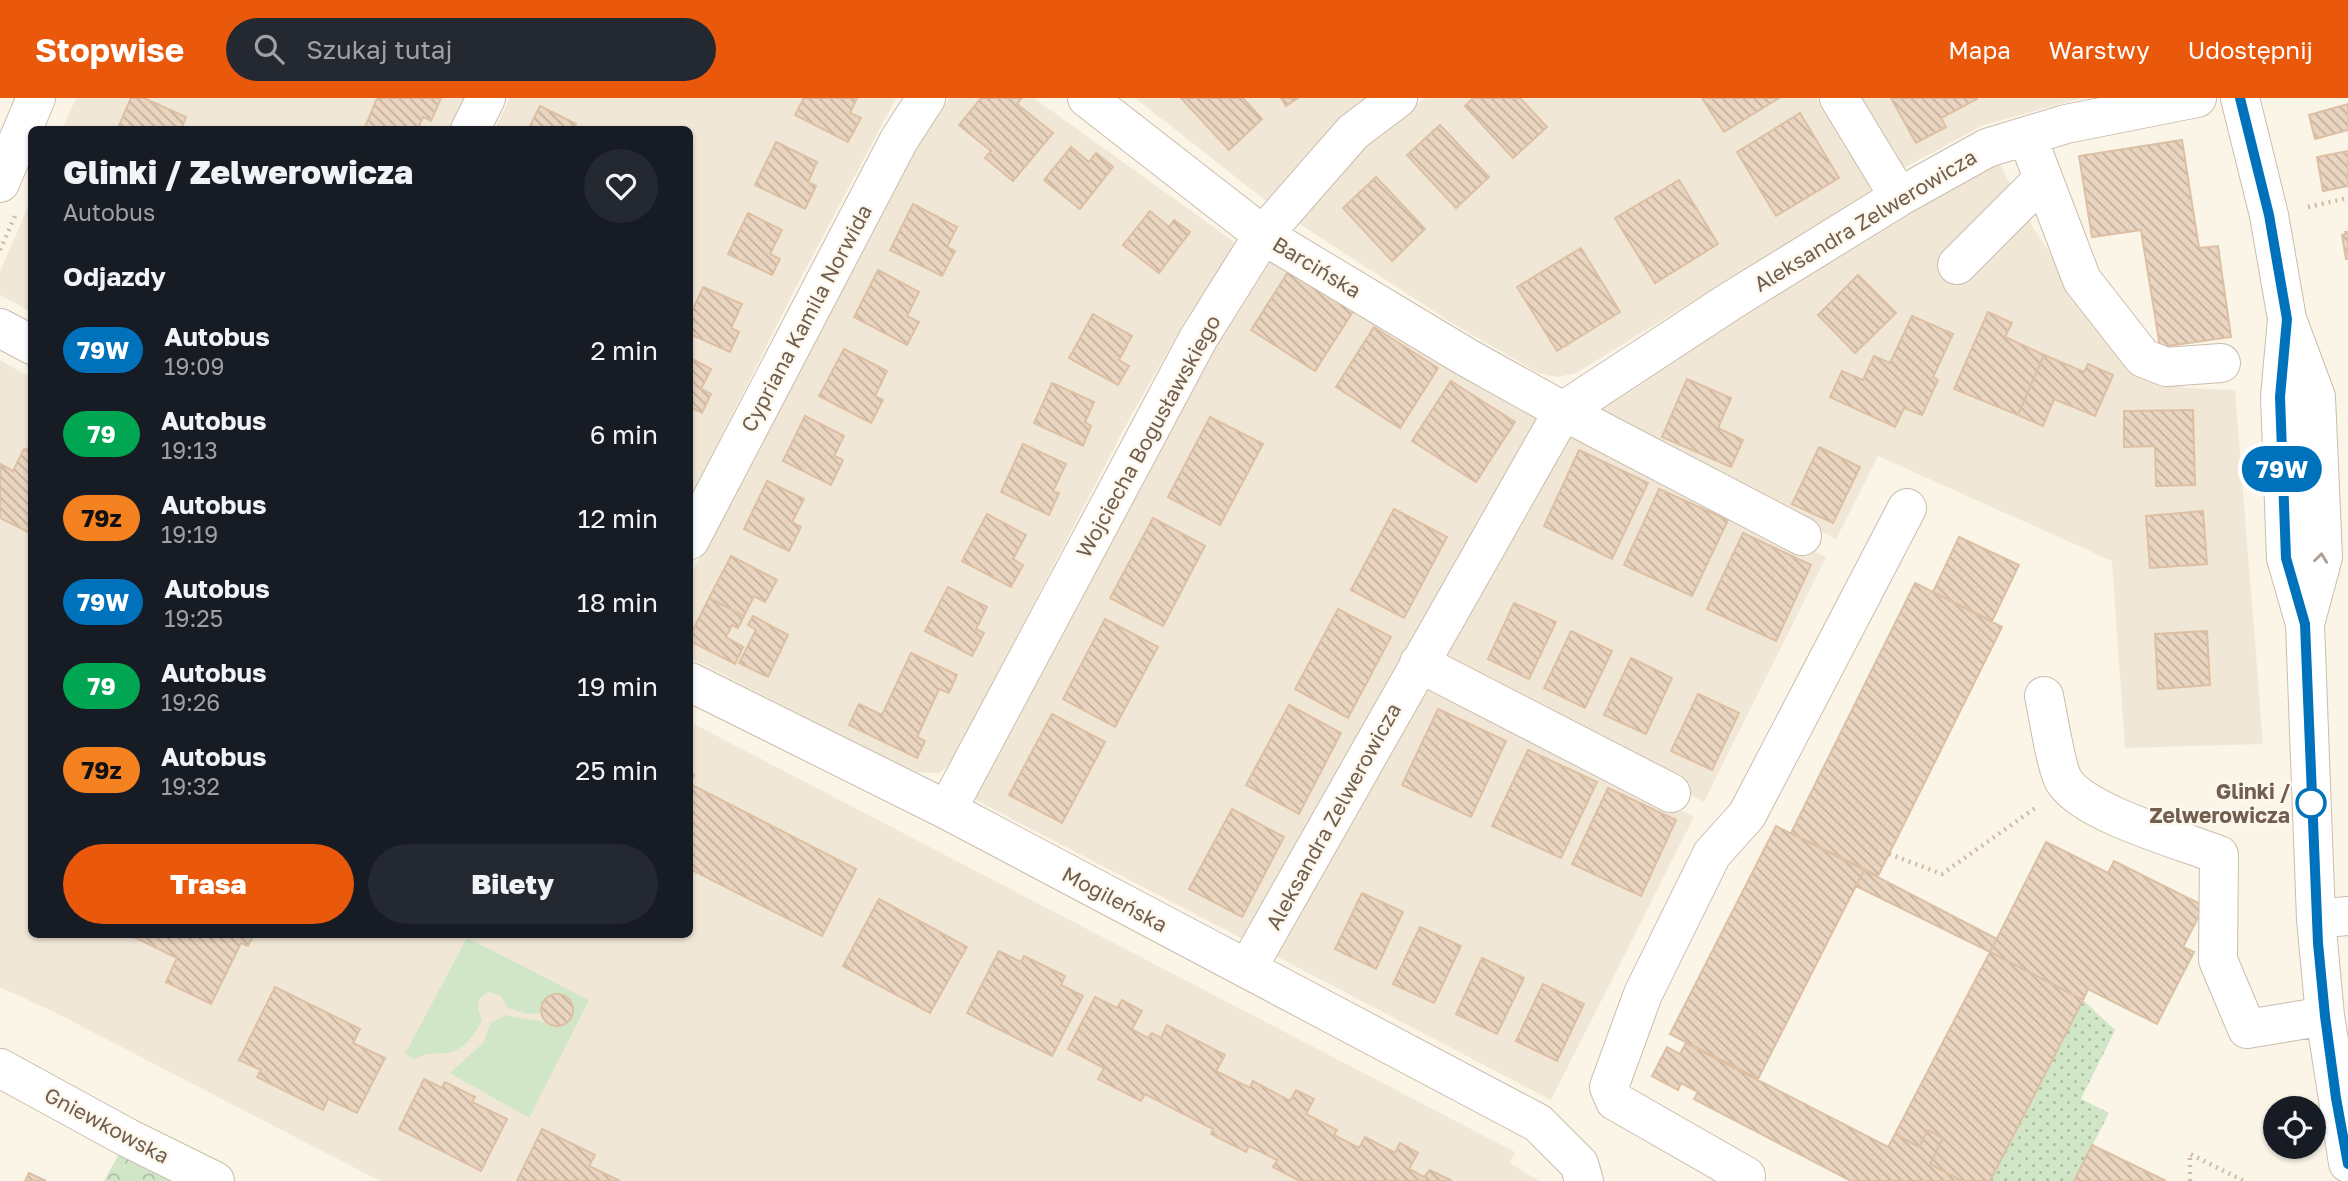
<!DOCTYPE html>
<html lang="pl">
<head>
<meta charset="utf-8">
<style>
  body { margin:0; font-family:"Golos Text",sans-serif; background:#242831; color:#f1f3f6; height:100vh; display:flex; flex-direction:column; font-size:26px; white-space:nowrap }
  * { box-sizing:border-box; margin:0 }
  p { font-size:23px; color:#9ea1a6 }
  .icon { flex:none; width:38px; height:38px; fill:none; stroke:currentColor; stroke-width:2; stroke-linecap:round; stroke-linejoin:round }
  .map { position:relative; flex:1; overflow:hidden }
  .details { position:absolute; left:28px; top:28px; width:665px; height:812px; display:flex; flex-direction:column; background:#171b24; border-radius:10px; box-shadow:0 2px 5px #0004 }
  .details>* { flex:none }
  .badge { padding:0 14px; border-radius:23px; font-size:24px; line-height:46px }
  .controls { position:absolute; left:2263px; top:998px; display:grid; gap:14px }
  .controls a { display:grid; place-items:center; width:63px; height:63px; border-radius:50%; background:#171b24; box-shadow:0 2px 5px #0004; font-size:35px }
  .map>.badge { position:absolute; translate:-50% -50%; box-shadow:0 0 0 4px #fff }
  h2 { padding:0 35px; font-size:26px; line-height:63px }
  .round { display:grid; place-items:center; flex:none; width:74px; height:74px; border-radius:37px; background:#242831 }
  .summary { display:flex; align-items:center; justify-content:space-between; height:119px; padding:0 35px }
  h1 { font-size:33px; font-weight:800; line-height:52px }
  .action { display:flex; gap:14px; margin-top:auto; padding:14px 35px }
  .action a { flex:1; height:80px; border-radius:42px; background:#ea580c; color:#fff; font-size:28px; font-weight:800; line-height:80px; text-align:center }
  .action a+a { background:#242831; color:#f1f3f6 }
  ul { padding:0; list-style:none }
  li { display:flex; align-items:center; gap:21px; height:84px; padding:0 35px }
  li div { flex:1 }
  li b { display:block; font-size:26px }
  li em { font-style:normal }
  li .badge { min-width:77px; font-weight:700; text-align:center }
  header { display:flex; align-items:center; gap:42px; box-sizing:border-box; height:98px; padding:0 35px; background:#ea580c; color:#fff }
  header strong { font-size:33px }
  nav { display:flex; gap:38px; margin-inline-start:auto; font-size:24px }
  .search { width:490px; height:63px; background:#242831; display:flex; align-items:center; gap:18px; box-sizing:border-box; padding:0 24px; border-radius:38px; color:#9ea1a6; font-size:26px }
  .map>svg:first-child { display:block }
  .residential { fill:#f1e7d6 }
  .grass { fill:#d0e6c7 }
  .forest { fill:url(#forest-crowns) }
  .garden { fill:url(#garden-dots) }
  .building { fill:url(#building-back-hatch); stroke:#ddc0a4; stroke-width:2 }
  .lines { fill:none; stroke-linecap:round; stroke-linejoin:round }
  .minor-casing { stroke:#cbbdae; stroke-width:40 }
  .path { stroke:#d1bba5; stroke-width:4.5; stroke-dasharray:2 5; stroke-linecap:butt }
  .minor { stroke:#fff; stroke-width:38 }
  .oneway { stroke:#aa9e95 }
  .line-casing { stroke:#fff; stroke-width:16 }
  .line { stroke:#0072bc; stroke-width:10 }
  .stop-dot { fill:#fff; stroke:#0072bc; stroke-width:3.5 }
  .labels { text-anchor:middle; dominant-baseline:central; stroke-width:5; stroke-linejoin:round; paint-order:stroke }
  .street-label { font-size:21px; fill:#715e4e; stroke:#fdf8ed }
  .stop-label { font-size:21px; font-weight:bold; fill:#715e4e; stroke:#fdf8ed; text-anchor:end }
</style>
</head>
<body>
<header>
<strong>Stopwise</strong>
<div class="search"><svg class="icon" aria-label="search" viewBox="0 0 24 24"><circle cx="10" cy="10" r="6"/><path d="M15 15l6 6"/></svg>Szukaj tutaj</div>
<nav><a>Mapa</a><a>Warstwy</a><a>Udostępnij</a></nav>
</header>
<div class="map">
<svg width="2348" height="1083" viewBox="0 0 2348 1083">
  <defs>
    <pattern id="forest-crowns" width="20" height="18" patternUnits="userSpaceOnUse" patternTransform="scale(1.75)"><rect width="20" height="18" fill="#d0e6c7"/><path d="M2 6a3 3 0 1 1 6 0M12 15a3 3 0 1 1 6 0" fill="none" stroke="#adbea4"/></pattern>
    <pattern id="garden-dots" width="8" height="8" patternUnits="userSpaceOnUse" patternTransform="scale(1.75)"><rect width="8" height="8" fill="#d0e6c7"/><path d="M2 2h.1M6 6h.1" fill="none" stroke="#adbea4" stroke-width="1.8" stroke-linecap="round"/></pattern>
    <pattern id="building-back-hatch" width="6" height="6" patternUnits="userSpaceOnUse" patternTransform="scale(1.75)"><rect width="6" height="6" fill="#ead5c0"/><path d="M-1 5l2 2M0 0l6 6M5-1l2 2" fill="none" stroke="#c2b09e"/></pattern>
  </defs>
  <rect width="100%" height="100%" fill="#faf5e7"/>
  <path class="residential" d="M 76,0 L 468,0 L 453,31 L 62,32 Z
    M 510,0 L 896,0 L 793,195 L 690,401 L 690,32 L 494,32 Z
    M 949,0 L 1034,0 L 1237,146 L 1184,225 L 1128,323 L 952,664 L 939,675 L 913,674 L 690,560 L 690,478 L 914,52 Z
    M 1135,0 L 1377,0 L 1269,105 Z
    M 1425,0 L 1817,0 L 1874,92 L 1576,275 L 1558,279 L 1538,275 L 1452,225 L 1295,123 L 1364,46 Z
    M 1861,0 L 2083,0 L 1983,27 L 1904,70 Z
    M 1999,65 L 2034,131 L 2112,250 L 2154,279 L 2185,290 L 2235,292 L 2263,646 L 2125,650 L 2112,463 L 1878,358 L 1836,441 L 1607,323 L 1602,312 L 1607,302 L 1843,153 Z
    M 31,102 L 31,214 L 0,197 L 0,174 Z
    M 1268,154 L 1542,320 L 1247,843 L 970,699 L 1214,241 Z
    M 0,262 L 31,280 L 32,836 L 690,836 L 690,624 L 1515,1054 L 1510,1065 L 1539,1083 L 380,1083 L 58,916 L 0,889 Z
    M 1568,332 L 1826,459 L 1704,704 L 1434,562 Z
    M 1425,575 L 1694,719 L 1551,1002 L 1270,855 Z"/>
  <path class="grass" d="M 467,840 L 589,902 L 529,1020 L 450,975 L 483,945 L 491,925 L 506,917 C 523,922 539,921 554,927 L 568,923 C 575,912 573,903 562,897 L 547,899 L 542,907 L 542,915 L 528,916 L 508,910 L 501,898 L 489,894 C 476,899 476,910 482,921 C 477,935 463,953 447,955 C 434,956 427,954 415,961 L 405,956 Z"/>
  <path class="forest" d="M 128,1040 L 215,1083 L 104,1083 Z"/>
  <path class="garden" d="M 2083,902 L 2115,932 L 2081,1001 L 2109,1015 L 2074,1083 L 1990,1083 Z"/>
  <path class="building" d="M 131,0 L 144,0 L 186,19 L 181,32 L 117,32 Z
    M 377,0 L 441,0 L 431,23 L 423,19 L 417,32 L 364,32 Z
    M 804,0 L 857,0 L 850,15 L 861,20 L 848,44 L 795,17 Z
    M 981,0 L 1022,0 L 1017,6 L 1053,35 L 1013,83 L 985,60 L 991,53 L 959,27 Z
    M 1181,0 L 1243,0 L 1262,21 L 1229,52 Z
    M 1281,0 L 1298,0 L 1286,8 Z
    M 1473,0 L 1520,0 L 1547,29 L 1513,60 L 1465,8 Z
    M 1702,0 L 1779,0 L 1724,34 Z
    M 1891,0 L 1976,0 L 1977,1 L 1941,20 L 1946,29 L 1916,45 Z
    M 2348,6 L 2348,32 L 2315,41 L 2309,17 Z
    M 540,8 L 576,26 L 573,32 L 528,32 Z
    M 1800,15 L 1839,80 L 1776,118 L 1737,54 Z
    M 1440,27 L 1489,79 L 1456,110 L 1407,57 Z
    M 2182,42 L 2199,150 L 2218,148 L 2231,239 L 2160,249 L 2141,132 L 2092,139 L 2079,58 Z
    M 776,44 L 817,64 L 808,84 L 816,88 L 805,111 L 755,87 Z
    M 1071,49 L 1089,64 L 1096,55 L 1113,69 L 1080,111 L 1044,82 Z
    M 2348,53 L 2348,88 L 2323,93 L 2317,59 Z
    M 1376,79 L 1425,131 L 1392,163 L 1343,110 Z
    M 1679,82 L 1718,146 L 1655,185 L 1615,120 Z
    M 913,106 L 957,129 L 947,149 L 955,153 L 942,178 L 890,152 Z
    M 1150,113 L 1169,129 L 1174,122 L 1190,134 L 1159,175 L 1123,147 Z
    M 748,115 L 782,132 L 770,156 L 780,161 L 772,177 L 728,156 Z
    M 2345,134 L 2348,134 L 2348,161 L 2346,161 L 2342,137 L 2346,136 Z
    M 1581,150 L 1620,214 L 1557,253 L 1517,189 Z
    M 1290,171 L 1354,212 L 1315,273 L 1251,232 Z
    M 878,172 L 919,194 L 907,218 L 919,224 L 907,247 L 854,219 Z
    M 1858,177 L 1896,215 L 1855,255 L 1818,217 Z
    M 703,189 L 742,206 L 731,230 L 739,234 L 730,254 L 690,236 L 690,218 Z
    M 1988,214 L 2012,225 L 2005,239 L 2044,257 L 2018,317 L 1954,291 Z
    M 1093,216 L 1132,238 L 1119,262 L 1129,268 L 1118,287 L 1069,260 Z
    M 1912,218 L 1953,236 L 1933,279 L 1938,282 L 1922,317 L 1904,310 L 1895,329 L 1830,299 L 1842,273 L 1863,282 L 1874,258 L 1890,265 Z
    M 1374,229 L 1438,270 L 1400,330 L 1336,289 Z
    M 844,251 L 887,273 L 875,298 L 883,302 L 871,325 L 819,298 Z
    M 2044,257 L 2084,274 L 2088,266 L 2113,277 L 2095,318 L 2054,301 L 2043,328 L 2018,317 Z
    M 690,260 L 711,271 L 701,291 L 711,296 L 702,315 L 690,309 Z
    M 1687,281 L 1731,300 L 1718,330 L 1743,342 L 1731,369 L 1662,339 Z
    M 1451,283 L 1515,324 L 1476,384 L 1412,343 Z
    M 1052,285 L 1094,304 L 1085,324 L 1091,328 L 1083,348 L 1034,325 Z
    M 2193,312 L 2195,387 L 2156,388 L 2155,348 L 2124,349 L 2124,313 Z
    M 805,318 L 844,338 L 834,358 L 843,362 L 831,387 L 783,363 Z
    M 1210,319 L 1263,346 L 1220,427 L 1168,399 Z
    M 32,343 L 32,436 L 0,420 L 0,366 L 13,373 L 24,351 L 27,352 Z
    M 1023,346 L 1066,366 L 1053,393 L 1059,395 L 1049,417 L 1001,394 Z
    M 1819,349 L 1860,369 L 1833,425 L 1792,406 Z
    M 1579,352 L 1648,385 L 1612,461 L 1544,428 Z
    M 767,383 L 804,401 L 792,424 L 801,429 L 789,453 L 744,431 Z
    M 1659,391 L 1728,422 L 1692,498 L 1624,467 Z
    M 1394,411 L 1447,439 L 1404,520 L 1351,492 Z
    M 2203,413 L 2207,466 L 2150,470 L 2146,418 Z
    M 987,416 L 1026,437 L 1013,461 L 1023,467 L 1011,489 L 962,463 Z
    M 1153,420 L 1205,448 L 1163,528 L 1110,500 Z
    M 1743,435 L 1811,467 L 1776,543 L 1707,511 Z
    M 1959,439 L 2019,467 L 1992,523 L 1933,494 Z
    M 731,458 L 777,482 L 765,504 L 754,498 L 744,518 L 709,500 Z
    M 1915,485 L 2002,529 L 1878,778 L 1791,735 Z
    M 948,489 L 987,509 L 976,531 L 984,535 L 972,558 L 925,533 Z
    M 709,500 L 744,518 L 738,530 L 732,527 L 726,539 L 743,549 L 735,566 L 690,543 L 690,538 Z
    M 1514,505 L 1556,524 L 1529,581 L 1488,561 Z
    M 1338,511 L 1391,539 L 1348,620 L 1295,591 Z
    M 753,518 L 788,537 L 768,579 L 739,565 L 756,532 L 748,527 Z
    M 1105,521 L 1158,549 L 1115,629 L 1063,601 Z
    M 1571,533 L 1612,553 L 1585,610 L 1544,590 Z
    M 2207,533 L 2210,587 L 2158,591 L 2155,536 Z
    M 911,555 L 957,577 L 949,595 L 939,591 L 917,639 L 925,643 L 917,660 L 849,627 L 859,606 L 882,617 Z
    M 1631,560 L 1672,580 L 1646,636 L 1604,617 Z
    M 1698,596 L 1739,615 L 1712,672 L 1671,653 Z
    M 1289,607 L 1341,635 L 1299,716 L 1246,687 Z
    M 1438,611 L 1506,643 L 1471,719 L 1402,687 Z
    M 1052,616 L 1105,644 L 1062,725 L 1009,697 Z
    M 1528,652 L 1597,684 L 1561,760 L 1492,728 Z
    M 690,675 L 694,677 L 690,686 L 856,771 L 822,838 L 690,771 Z
    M 1608,690 L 1676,722 L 1641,798 L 1572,766 Z
    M 1232,711 L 1284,739 L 1242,819 L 1189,791 Z
    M 1776,728 L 1864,772 L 1758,981 L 1670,936 Z
    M 2046,744 L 2108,775 L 2114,763 L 2204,808 L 2183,849 L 2194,854 L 2157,926 L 2088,891 L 2083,902 L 1990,854 Z
    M 1864,772 L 1997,841 L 1990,854 L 1856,788 Z
    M 1362,795 L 1403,814 L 1376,871 L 1335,851 Z
    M 879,801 L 967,849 L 930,915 L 843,868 Z
    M 1420,829 L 1461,848 L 1434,905 L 1393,886 Z
    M 128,836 L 254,836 L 248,848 L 241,845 L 211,906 L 166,884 L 177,860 Z
    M 999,853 L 1021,864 L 1024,858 L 1065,878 L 1061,887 L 1083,898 L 1052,958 L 967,915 Z
    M 1990,854 L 2083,902 L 1990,1083 L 1962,1083 L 1930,1066 L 1943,1040 L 1928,1032 L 1919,1049 L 1895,1036 Z
    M 1482,860 L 1524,880 L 1497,936 L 1456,916 Z
    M 1543,886 L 1584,906 L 1557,963 L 1516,943 Z
    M 275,889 L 360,931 L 353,945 L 385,960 L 357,1015 L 328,1001 L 323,1012 L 257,979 L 261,972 L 239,962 Z
    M541 912a16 16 0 1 1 32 0a16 16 0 1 1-32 0Z
    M 1095,899 L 1117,910 L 1122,902 L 1142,913 L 1132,931 L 1148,940 L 1152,935 L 1161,940 L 1167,927 L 1225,957 L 1216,973 L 1250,990 L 1253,983 L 1290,1003 L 1296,992 L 1314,1001 L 1306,1016 L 1337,1032 L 1334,1037 L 1359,1050 L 1365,1039 L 1395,1055 L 1400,1045 L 1418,1055 L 1409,1071 L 1424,1079 L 1430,1072 L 1452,1083 L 1300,1083 L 1273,1069 L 1277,1062 L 1249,1048 L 1246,1054 L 1211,1036 L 1213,1031 L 1145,996 L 1141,1003 L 1098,981 L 1104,970 L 1068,951 Z
    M 1686,945 L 1888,1049 L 1895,1036 L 1919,1049 L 1928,1032 L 1943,1040 L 1930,1066 L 1962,1083 L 1851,1083 L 1694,1001 L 1698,994 L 1681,985 L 1678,992 L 1652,978 L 1667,949 L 1680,956 Z
    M 424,981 L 442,990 L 445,984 L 475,999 L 472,1004 L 507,1021 L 481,1073 L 399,1031 Z
    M 542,1031 L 595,1057 L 589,1068 L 620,1083 L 517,1083 Z
    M 2092,1047 L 2166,1083 L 2074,1083 Z
    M 29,1075 L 46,1083 L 25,1083 Z"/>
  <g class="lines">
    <g class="minor-casing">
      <path id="minor" d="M 1087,0 L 1263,137 L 1466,259 L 1563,313 L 1802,438
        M 1839,0 L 1899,99
        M 2240,0 L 2269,117 L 2287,221 L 2316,299 L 2323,459 L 2305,526
        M 470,32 L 486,0
        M 2027,38 L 2082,182 L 2143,260 L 2166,269 L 2221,265
        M 0,85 L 36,0
        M 1957,167 L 2043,81
        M 2287,221 L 2280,299 L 2286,460 L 2305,526 L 2316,821 L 2325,918 L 2348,1065
        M 0,230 L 32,247
        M 690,442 L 899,42 L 926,0
        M 1419,565 L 1671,695
        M 690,584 L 947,712 L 1538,1025 L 1579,1066 L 1584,1083
        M 2044,598 C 2048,616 2056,670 2064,683 C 2085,716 2181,742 2219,757 L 2218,862 L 2247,931 L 2325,918
        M 947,712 L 1198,241 L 1263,137 L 1353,34 L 1398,0
        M 2316,821 L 2348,818
        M 1247,871 L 1563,313 L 1729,204 L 1899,99 L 1987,50 L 2066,26 L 2197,0
        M 0,970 L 128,1040 L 215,1083
        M 1746,1078 L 1615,1003 L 1609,989 L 1643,896 L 1712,756 L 1747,717 L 1907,410"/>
    </g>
    <path class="path" d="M 2308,109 L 2348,100
      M 0,152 L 15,118
      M 1889,756 L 1942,776 L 2038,708
      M 2190,1083 L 2190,1056 L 2244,1083"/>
    <use href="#minor" class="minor"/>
  </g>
  <defs><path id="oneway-chevron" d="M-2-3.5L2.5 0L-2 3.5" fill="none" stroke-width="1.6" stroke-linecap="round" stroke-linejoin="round" transform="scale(1.75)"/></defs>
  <use class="oneway" href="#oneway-chevron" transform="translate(2321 460) rotate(-83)"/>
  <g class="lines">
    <g class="line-casing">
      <path id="line" d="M 2240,0 L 2269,117 L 2287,221 L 2280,299 L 2286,460 L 2305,526 L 2318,845 L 2325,918 L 2336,1000 L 2348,1066"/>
    </g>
    <use href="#line" class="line"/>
  </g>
  <circle class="stop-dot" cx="2311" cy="705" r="14"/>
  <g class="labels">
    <g class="street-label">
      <text transform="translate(1865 122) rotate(-31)">Aleksandra Zelwerowicza</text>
      <text transform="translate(1317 169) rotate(31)">Barcińska</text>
      <text transform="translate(806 220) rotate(-62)">Cypriana Kamila Norwida</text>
      <text transform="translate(1148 338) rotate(-61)">Wojciecha Bogusławskiego</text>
      <text transform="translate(1333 718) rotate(-61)">Aleksandra Zelwerowicza</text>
      <text transform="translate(1115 801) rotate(28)">Mogileńska</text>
      <text transform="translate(107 1027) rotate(28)">Gniewkowska</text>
    </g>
    <g class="stop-label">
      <text x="2290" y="693">Glinki /<tspan x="2290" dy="24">Zelwerowicza</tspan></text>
    </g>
  </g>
</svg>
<div class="controls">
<a><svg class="icon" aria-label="locate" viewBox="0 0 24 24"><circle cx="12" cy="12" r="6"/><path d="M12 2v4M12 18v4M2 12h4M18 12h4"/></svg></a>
</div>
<b class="badge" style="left:2282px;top:371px;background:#0072bc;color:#fff">79W</b>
<section class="details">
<div class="summary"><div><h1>Glinki / Zelwerowicza</h1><p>Autobus</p></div><a class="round"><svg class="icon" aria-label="heart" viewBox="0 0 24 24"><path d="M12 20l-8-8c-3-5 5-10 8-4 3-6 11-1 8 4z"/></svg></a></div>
<h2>Odjazdy</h2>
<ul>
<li><span class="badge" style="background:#0072bc;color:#fff">79W</span><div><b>Autobus</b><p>19:09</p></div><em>2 min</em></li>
<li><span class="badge" style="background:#00a651;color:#fff">79</span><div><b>Autobus</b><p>19:13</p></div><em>6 min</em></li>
<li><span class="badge" style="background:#f58220;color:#111">79z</span><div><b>Autobus</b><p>19:19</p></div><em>12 min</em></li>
<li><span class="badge" style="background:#0072bc;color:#fff">79W</span><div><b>Autobus</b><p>19:25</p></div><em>18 min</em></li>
<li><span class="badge" style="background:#00a651;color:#fff">79</span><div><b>Autobus</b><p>19:26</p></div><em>19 min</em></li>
<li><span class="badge" style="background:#f58220;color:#111">79z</span><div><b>Autobus</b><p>19:32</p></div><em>25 min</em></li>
</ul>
<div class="action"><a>Trasa</a><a>Bilety</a></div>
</section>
</div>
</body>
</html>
